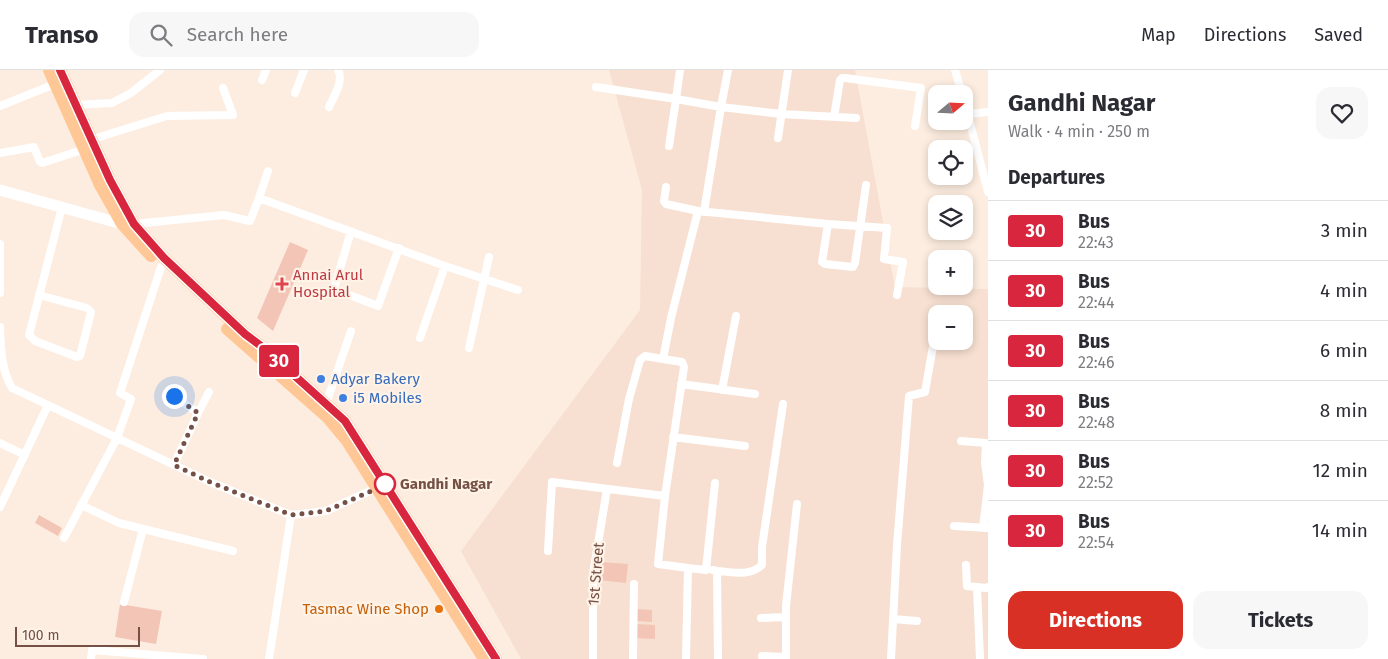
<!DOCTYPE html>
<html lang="en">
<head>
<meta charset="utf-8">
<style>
  body { margin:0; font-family:"Fira Sans",sans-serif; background:#f7f7f7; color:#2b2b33; height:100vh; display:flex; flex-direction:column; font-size:19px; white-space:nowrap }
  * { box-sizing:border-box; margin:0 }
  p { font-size:16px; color:#7c7c81 }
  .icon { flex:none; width:28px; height:28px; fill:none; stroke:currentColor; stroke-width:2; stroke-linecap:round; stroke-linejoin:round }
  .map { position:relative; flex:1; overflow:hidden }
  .panel { display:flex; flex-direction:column; background:#fff; width:400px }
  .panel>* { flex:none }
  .badge { padding:0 10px; border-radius:4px; font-size:18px; line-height:32px }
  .needle { width:32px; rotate:71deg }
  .buttons { position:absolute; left:928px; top:15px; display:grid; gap:10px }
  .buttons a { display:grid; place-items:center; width:45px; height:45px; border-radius:10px; background:#fff; box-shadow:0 2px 8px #0003; font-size:25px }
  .scale { position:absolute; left:15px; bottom:12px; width:125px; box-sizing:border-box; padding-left:5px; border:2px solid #745046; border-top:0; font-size:14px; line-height:18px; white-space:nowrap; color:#745046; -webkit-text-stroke:4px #fff2e7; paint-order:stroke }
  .you { position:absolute; width:25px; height:25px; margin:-12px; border:4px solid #fff; border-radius:50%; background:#1a73e8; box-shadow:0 0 0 8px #1a73e833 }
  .map>.badge { position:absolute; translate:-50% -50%; box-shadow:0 0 0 2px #fff }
  h2 { padding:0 20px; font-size:19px; line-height:45px }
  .round { display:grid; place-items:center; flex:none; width:52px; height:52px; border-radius:15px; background:#f7f7f7 }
  .overview { display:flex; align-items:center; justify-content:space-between; height:85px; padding:0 20px }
  h1 { font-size:24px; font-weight:700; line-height:38px }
  .primary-button { display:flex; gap:10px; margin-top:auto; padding:10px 20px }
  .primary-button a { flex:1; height:58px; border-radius:15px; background:#d93025; color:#fff; font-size:20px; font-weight:700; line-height:58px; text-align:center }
  .primary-button a+a { background:#f7f7f7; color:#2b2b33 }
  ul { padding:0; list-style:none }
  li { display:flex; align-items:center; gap:15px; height:60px; padding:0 20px; border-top:1px solid #e1e1e2 }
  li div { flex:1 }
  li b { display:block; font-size:19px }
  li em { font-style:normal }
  li .badge { min-width:55px; font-weight:700; text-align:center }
  header { display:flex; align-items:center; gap:30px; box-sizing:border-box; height:70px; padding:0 25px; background:#fff; border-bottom:1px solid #e1e1e2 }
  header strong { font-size:24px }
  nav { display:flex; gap:28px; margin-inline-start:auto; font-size:18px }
  .search { width:350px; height:45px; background:#f7f7f7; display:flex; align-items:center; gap:12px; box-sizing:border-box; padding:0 18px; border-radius:15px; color:#7c7c81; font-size:19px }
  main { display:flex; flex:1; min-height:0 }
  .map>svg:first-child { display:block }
  .residential { fill:#f7e0d1; fill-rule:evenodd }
  .building { fill:#f3c5b6 }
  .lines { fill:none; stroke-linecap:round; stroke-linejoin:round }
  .street { stroke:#fff; stroke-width:8 }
  .secondary { stroke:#fff; stroke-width:11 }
  .primary { stroke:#ffc795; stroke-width:12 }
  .line-casing { stroke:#fff; stroke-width:11 }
  .line { stroke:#d7263d; stroke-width:8 }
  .walk { stroke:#745046; stroke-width:5; stroke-dasharray:0 9 }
  .health-dot { fill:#e0444e; stroke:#fff2e7; stroke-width:2 }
  .shop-dot { fill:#3f7fe0; stroke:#fff2e7; stroke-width:2 }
  .stop-dot { fill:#fff; stroke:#d7263d; stroke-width:2.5 }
  .food-dot { fill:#e8710a; stroke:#fff2e7; stroke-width:2 }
  .labels { text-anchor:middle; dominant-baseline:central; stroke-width:4.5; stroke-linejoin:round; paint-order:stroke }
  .health-label { font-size:15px; fill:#be3a42; stroke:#fff2e7; text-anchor:start }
  .shop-label { font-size:15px; fill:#366cbe; stroke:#fff2e7; text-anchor:start }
  .stop-label { font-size:15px; font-weight:bold; fill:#745046; stroke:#fff2e7; text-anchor:start }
  .street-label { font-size:15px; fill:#745046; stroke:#fff2e7 }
  .food-label { font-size:15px; fill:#c56008; stroke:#fff2e7; text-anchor:end }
</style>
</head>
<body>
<header>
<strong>Transo</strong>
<div class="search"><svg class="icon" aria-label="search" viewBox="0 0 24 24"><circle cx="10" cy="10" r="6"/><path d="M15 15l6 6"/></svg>Search here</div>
<nav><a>Map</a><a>Directions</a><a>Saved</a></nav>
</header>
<main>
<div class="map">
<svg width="988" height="589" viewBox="0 0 988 589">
  <rect width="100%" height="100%" fill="#fdede0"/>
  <path class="residential" d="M 609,0 L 855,0 L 895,217 L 988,219 L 988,589 L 521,589 L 461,481 L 640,240 L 642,120 ZM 936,244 L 964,244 L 964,271 L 936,271 Z"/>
  <path class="building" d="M 290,172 L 308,180 L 273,261 L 257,248 Z
    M 39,445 L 62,458 L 58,466 L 35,453 Z
    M 600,492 L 628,494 L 626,513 L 598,510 Z
    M 120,534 L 162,541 L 156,574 L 115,567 Z
    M 637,539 L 652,540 L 652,552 L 636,551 Z
    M 635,554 L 655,555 L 655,569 L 634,568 Z"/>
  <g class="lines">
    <path class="street" d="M 955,0 L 962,24
      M 262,10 L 266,0
      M 596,17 L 676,29 L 680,0
      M 295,23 L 304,0
      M 964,30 L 988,122
      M 73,35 L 112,33 L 131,23 L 160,0
      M 0,36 L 55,14
      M 329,37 C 334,26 344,11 338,0
      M 968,44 L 988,42
      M 834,47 L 840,10 L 842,8 L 845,8 L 921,18 L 915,56
      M 778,68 L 788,0
      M 93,69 L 167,46 L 233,45 L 223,18
      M 669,76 L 676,29 L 721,37 L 728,0
      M 0,83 L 34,77 L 40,92 L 42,93 L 85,79
      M 666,117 L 664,131 L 666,134 L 698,141 L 828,154 L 822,192 L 825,194 L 853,197 L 855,193 L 866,115
      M 259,128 L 445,196 L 518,220
      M 704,142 L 721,37 L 781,44 L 856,48
      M 134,154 L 224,145 L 250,151 L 259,128 L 268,101
      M 828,154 L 887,158 L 884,189 L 903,192 L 897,225
      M 351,161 L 334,219 L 378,236 L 399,178
      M 0,174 L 0,223
      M 39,225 L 87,238 L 91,242 L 80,286 L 77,287 L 35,271 L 29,265 L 62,137
      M 0,257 C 1,278 1,300 12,318 L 210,412 L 291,445 L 326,441 L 379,417
      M 420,268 L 445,196
      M 469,278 L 489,187
      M 681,314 L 755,324
      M 722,320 L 736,246
      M 174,326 L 198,343 L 174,395
      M 326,334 L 351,261
      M 198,343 L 209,322
      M 673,367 L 745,376
      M 961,371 L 986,373
      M 0,373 L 25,385
      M 617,393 L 629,329 L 640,290 L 645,286 L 663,289
      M 81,435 L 119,453 L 233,481
      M 0,437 L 48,335
      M 954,456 L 988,458
      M 983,458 L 988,415 L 985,393 L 986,373 L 988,374
      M 64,468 L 117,368 L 131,329 L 120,323 L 161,197
      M 548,481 L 552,412 L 665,426
      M 966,495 L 967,516 L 986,518 L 988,517
      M 688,498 L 658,494 L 665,426 L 684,297 L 682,292 L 663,289 L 671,248 L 698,141
      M 713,500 L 717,501 L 718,589
      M 717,501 C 733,502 749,507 762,495 L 762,477 L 783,334
      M 977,518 L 980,589
      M 124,532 L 143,459
      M 761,548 L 786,547
      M 893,549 L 917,551
      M 762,586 L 786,587
      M 91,589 L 92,580 L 203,589
      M 269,589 L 291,445
      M 593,589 L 593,504 L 607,419
      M 633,589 L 634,514
      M 686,589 L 688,498 L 706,500 L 715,413
      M 786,589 L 786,536 L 797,434
      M 891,589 L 897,475 L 909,326 L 925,322 L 936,259"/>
    <path class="secondary" d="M 0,120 L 122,154 L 129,154"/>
    <path class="primary" d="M 49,0 L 100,115 L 122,154 L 151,186
      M 60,0 L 110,110 L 134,154 L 164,188 L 245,264 L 265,279 L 345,351 L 496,589
      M 227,259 L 327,347 L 347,371 L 484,589"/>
  </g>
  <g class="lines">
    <g class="line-casing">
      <path id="line" d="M 60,0 L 110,110 L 134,154 L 164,188 L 245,264 L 265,279 L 345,351 L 496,589"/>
    </g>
    <use href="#line" class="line"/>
    <path class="walk" d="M 174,326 L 198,343 L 174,395 L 210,412 L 291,445 L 326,441 L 376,419 L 384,413 L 385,414"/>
  </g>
  <path class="health-dot" d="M279.5 206.5h5v5h5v5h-5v5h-5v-5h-5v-5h5z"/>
  <g class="shop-dot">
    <circle cx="321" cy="309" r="5"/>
    <circle cx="343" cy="328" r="5"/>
  </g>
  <circle class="stop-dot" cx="385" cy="414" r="10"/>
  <circle class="food-dot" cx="439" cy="539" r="5"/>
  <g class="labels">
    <g class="health-label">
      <text x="293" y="205">Annai Arul<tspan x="293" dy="17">Hospital</tspan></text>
    </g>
    <g class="shop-label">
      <text x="331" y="309">Adyar Bakery</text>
      <text x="353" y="328">i5 Mobiles</text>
    </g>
    <g class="stop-label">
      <text x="400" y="414">Gandhi Nagar</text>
    </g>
    <g class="street-label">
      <text transform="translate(596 504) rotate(-85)">1st Street</text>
    </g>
    <g class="food-label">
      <text x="429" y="539">Tasmac Wine Shop</text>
    </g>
  </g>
</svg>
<div class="buttons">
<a><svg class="needle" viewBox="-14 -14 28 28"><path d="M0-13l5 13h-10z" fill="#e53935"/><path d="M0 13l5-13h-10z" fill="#7c7c81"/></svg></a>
<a><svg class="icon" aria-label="locate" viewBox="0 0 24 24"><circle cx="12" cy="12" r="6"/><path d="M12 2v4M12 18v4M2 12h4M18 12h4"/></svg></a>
<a><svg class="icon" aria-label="layers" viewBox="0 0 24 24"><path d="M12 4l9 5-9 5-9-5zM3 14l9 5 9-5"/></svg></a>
<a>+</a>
<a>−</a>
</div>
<div class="scale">100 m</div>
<div class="you" style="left:174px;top:326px"></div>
<b class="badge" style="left:279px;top:291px;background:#d7263d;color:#fff">30</b>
</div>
<section class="panel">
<div class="overview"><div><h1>Gandhi Nagar</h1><p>Walk · 4 min · 250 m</p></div><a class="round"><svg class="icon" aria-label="heart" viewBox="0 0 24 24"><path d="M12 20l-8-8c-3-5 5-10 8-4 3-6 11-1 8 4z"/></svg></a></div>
<h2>Departures</h2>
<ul>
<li><span class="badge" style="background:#d7263d;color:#fff">30</span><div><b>Bus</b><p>22:43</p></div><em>3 min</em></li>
<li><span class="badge" style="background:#d7263d;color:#fff">30</span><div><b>Bus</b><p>22:44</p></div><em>4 min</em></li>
<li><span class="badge" style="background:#d7263d;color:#fff">30</span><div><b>Bus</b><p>22:46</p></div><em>6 min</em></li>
<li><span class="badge" style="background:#d7263d;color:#fff">30</span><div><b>Bus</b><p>22:48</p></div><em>8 min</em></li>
<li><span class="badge" style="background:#d7263d;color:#fff">30</span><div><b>Bus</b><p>22:52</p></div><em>12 min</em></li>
<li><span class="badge" style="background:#d7263d;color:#fff">30</span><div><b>Bus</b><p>22:54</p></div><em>14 min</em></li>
</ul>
<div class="primary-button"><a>Directions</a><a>Tickets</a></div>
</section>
</main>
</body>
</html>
